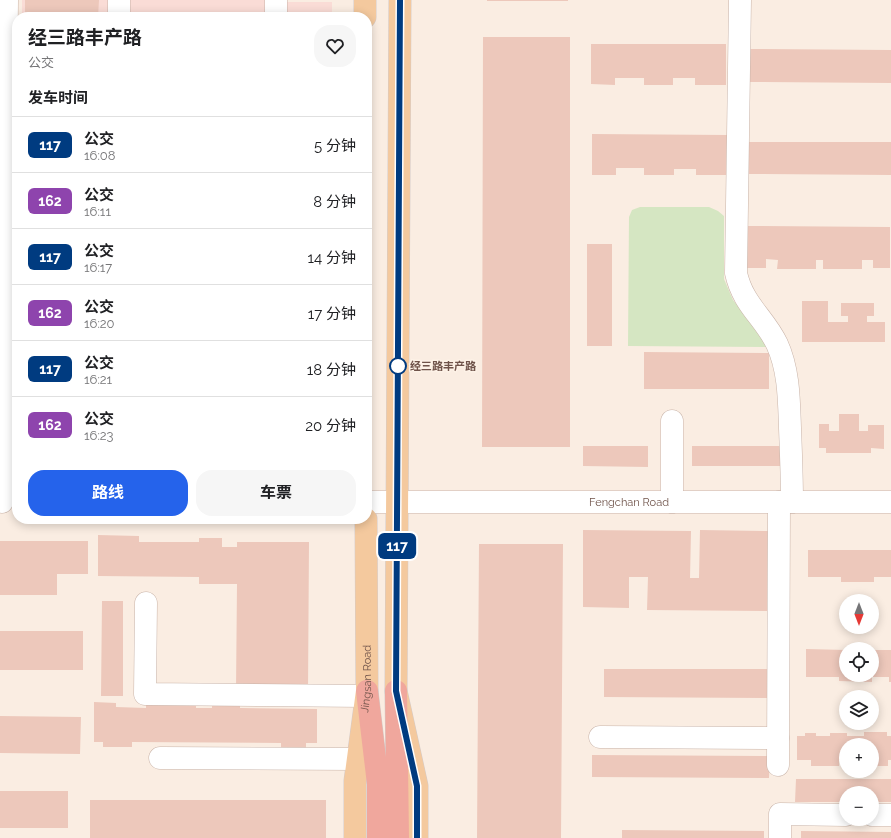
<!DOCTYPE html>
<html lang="zh">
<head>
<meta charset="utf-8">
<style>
  body { margin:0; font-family:Raleway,"Noto Sans SC",sans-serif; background:#f6f6f6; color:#202124; height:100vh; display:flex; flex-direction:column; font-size:15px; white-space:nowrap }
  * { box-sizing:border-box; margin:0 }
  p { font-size:13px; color:#757577 }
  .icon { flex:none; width:22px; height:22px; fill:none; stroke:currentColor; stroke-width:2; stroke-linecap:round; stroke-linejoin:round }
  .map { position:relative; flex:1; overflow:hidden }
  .side { position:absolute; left:12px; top:12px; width:360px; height:512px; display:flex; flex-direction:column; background:#fff; border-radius:16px; box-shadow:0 2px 10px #0003 }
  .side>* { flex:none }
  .badge { padding:0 8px; border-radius:6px; font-size:14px; line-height:26px }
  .needle { width:26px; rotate:180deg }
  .buttons { position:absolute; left:839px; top:594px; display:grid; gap:8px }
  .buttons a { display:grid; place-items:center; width:40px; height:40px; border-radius:50%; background:#fff; box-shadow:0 2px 10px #0003; font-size:20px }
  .map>.badge { position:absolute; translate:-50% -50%; box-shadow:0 0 0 2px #fff }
  h2 { padding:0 16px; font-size:15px; line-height:36px }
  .round { display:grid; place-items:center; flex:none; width:42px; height:42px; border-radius:16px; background:#f6f6f6 }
  .overview { display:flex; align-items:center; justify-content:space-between; height:68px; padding:0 16px }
  h1 { font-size:19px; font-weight:700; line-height:30px }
  .action { display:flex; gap:8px; margin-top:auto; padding:8px 16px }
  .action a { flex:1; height:46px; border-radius:16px; background:#2563eb; color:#fff; font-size:16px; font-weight:700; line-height:46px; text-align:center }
  .action a+a { background:#f6f6f6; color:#202124 }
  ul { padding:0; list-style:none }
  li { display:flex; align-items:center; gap:12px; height:56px; padding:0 16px; border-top:1px solid #e0e0e0 }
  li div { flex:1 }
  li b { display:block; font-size:15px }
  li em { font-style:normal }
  li .badge { min-width:44px; font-weight:700; text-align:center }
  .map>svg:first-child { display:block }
  .commercial { fill:#fadcd6 }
  .green { fill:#d5e6c2 }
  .building { fill:#edc8bb }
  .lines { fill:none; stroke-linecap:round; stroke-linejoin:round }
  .minor-casing { stroke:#c9b4a9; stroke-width:23 }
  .major-casing { stroke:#d4cbc9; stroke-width:23 }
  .highway-casing { stroke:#d4cbc9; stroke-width:23 }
  .minor { stroke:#fff; stroke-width:22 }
  .major { stroke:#f4c99e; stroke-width:22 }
  .highway { stroke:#f0a79d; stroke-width:22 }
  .line-casing { stroke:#fff; stroke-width:9 }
  .line { stroke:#003b80; stroke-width:6 }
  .stop-dot { fill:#fff; stroke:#003b80; stroke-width:2 }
  .labels { text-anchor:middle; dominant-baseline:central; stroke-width:3; stroke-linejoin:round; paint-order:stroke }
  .stop-label { font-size:11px; font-weight:bold; fill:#6f534a; stroke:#fdf2e7; text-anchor:start }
  .street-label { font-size:11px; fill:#6f534a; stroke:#fdf2e7 }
</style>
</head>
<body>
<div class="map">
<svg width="891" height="838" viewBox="0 0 891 838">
  <rect width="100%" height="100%" fill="#faede2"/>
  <path class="commercial" d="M 22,0 L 286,0 L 286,2 L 332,2 L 332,17 L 22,17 Z"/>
  <path class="green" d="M 640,207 L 709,207 L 718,211 L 724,216 L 724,279 L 733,300 L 764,338 L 767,347 L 628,346 L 629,217 L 632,210 Z"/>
  <path class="building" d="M 25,0 L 99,0 L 98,17 L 25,17 Z
    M 487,0 L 568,0 L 568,1 L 487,1 Z
    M 483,37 L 570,37 L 570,447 L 482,447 Z
    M 591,44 L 726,44 L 726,85 L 695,85 L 695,78 L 673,78 L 673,85 L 644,85 L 644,78 L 615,78 L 615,85 L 591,84 Z
    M 748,49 L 891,50 L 891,83 L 748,82 Z
    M 592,134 L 727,135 L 726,175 L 696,175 L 696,169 L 674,169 L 674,175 L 644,175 L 644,168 L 616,168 L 616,175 L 592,175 Z
    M 747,142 L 891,142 L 891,175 L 747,174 Z
    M 747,226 L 890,227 L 890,268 L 873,268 L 873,260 L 862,260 L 862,269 L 823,269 L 823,260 L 816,260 L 816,269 L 777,269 L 778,260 L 766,259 L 766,268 L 747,268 Z
    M 587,244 L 612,244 L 612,346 L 587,346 Z
    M 802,301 L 828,301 L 828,322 L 848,322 L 848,316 L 841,316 L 841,303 L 874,303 L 874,316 L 867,316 L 867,322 L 885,322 L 885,342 L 802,342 Z
    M 644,352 L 769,353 L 769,389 L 644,389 Z
    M 839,414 L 859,414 L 859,431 L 868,431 L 868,425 L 884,425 L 884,449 L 871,448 L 871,453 L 826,453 L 826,448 L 819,448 L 819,424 L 829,424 L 829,431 L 839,431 Z
    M 583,446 L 648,446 L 648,467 L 583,466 Z
    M 692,446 L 780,446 L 780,466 L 692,466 Z
    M 583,530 L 691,531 L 690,578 L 699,578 L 700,530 L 768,531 L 767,611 L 647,610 L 648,577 L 629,577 L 629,608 L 583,607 Z
    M 98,535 L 139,536 L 139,542 L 199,542 L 199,538 L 222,538 L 222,547 L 237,547 L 237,542 L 309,542 L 308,690 L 236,690 L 237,584 L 199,584 L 199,577 L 98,576 Z
    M 0,541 L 88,541 L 88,574 L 57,574 L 57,595 L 0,595 Z
    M 479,544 L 563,544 L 561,838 L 477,838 Z
    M 808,550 L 891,550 L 891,577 L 874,577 L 874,582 L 841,582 L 841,577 L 808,577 Z
    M 102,601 L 123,601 L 123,696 L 101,696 Z
    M 0,631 L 83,631 L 83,670 L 0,670 Z
    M 806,649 L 846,650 L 846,675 L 872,675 L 872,650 L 891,650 L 891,682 L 889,682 L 889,677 L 872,677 L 872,682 L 839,681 L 839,677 L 806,677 Z
    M 604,669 L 771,669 L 770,698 L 604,697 Z
    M 94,702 L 116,703 L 116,707 L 146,708 L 146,703 L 196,703 L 196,708 L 212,708 L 212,704 L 240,704 L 240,708 L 317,709 L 317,743 L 306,743 L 306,749 L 281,748 L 281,743 L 132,742 L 132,747 L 103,747 L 103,742 L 94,742 Z
    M 0,716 L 81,717 L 80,754 L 0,753 Z
    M 864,732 L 887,732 L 887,736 L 891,736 L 891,760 L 888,760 L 888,766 L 872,766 L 872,745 L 846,745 L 846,760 L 839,760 L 839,766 L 811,766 L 811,760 L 797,760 L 797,736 L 805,736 L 805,733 L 816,733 L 816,736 L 830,736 L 830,733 L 847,733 L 847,736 L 864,736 Z
    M 592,755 L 770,756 L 769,778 L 592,777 Z
    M 796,779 L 891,779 L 891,802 L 872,802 L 872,793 L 846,793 L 846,802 L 795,802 Z
    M 0,791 L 68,791 L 68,828 L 0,828 Z
    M 90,800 L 326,800 L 326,838 L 90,838 Z
    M 622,830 L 764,831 L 764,838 L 622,838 Z
    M 801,831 L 891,832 L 891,838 L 801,838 Z"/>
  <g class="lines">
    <g class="minor-casing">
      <g id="minor">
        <path d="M 740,0 L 736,273 C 743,305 764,317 777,344 C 789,370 789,400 790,428 C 791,453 792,478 792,502"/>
        <path d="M 119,17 L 119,0"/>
        <path d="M 276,17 L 276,0"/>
        <path d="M 2,502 L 7,0"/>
        <path id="s1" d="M 367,502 L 891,502"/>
        <path d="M 672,502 L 672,421"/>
        <path d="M 146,603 L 145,694 L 367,696"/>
        <path d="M 600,737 L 778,738"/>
        <path d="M 160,758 L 358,759"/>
        <path d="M 778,765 L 779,502"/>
        <path d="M 872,815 L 891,815"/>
        <path d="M 780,838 L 780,814 L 846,815"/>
      </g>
    </g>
    <g class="major-casing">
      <g id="major">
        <path d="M 400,0 L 396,691 L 417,786 L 417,838"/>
        <path d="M 365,17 L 365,0"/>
        <path id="s2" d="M 355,838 L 355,781 L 367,691 L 366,519"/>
      </g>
    </g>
    <g class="highway-casing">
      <path id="highway" d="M 367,691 L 378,784 L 378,838
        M 396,691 L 398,838"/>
    </g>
    <use href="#minor" class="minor"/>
    <use href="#major" class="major"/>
    <use href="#highway" class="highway"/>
  </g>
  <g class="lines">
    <g class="line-casing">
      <path id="line" d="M 400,0 L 396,691 L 417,786 L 417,838"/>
    </g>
    <use href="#line" class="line"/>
  </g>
  <circle class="stop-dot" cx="398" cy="366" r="8"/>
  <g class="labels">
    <g class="stop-label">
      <text x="410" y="366">经三路丰产路</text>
    </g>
    <g class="street-label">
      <text stroke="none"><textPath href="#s1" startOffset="262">Fengchan Road</textPath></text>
      <text stroke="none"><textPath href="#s2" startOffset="160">Jingsan Road</textPath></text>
    </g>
  </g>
</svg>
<div class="buttons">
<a><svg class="needle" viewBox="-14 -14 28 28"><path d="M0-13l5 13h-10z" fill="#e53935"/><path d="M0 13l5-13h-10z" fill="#757577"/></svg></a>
<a><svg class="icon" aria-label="locate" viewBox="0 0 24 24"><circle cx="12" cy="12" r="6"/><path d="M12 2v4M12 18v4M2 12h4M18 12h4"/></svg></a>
<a><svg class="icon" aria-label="layers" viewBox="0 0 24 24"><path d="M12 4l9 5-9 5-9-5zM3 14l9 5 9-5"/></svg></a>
<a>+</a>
<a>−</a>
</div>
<b class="badge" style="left:397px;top:546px;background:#003b80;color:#fff">117</b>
<section class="side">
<div class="overview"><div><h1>经三路丰产路</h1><p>公交</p></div><a class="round"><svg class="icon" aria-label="heart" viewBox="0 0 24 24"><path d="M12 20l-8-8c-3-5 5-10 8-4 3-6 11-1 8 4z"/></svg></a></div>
<h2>发车时间</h2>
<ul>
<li><span class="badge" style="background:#003b80;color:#fff">117</span><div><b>公交</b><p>16:08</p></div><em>5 分钟</em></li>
<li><span class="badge" style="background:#8e44ad;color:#fff">162</span><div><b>公交</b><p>16:11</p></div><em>8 分钟</em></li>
<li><span class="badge" style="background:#003b80;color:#fff">117</span><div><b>公交</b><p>16:17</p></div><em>14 分钟</em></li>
<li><span class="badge" style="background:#8e44ad;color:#fff">162</span><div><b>公交</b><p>16:20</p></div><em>17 分钟</em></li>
<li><span class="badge" style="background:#003b80;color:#fff">117</span><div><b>公交</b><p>16:21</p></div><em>18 分钟</em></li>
<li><span class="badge" style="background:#8e44ad;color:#fff">162</span><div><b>公交</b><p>16:23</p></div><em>20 分钟</em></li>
</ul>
<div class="action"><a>路线</a><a>车票</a></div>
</section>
</div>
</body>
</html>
